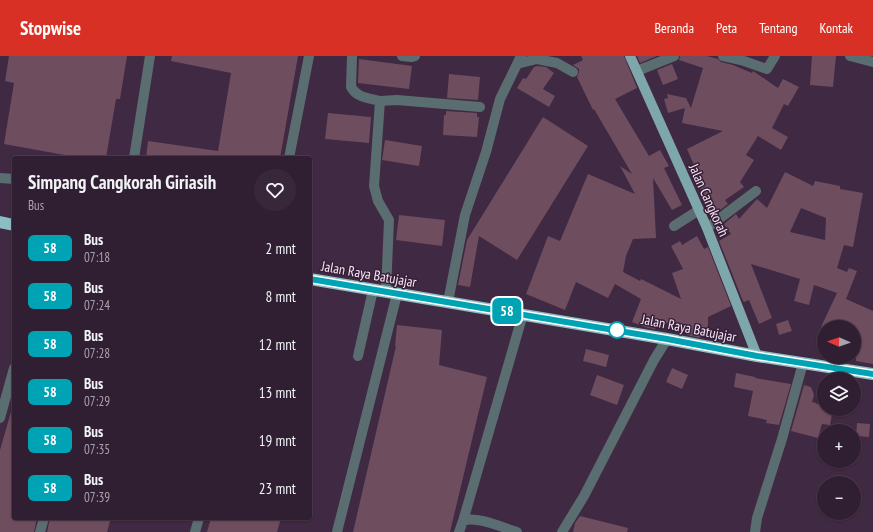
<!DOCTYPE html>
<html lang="id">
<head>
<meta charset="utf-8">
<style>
  body { margin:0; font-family:"PT Sans Narrow",sans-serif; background:#38273a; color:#f1f3f6; height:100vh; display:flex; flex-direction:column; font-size:15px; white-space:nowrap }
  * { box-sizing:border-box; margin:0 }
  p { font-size:13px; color:#a8a2ac }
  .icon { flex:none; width:22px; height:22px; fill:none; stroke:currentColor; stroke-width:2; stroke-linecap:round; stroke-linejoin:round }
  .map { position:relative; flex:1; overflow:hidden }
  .sheet { position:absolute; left:12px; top:100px; width:300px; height:364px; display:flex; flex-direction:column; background:#301f32; border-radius:4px; box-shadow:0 1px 3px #0004,0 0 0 1px #4b3d4d }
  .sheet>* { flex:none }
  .badge { padding:0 8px; border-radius:6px; font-size:14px; line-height:26px }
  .needle { width:26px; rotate:272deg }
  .fabs { position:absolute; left:817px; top:264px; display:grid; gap:8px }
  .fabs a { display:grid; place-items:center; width:44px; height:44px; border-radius:50%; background:#301f32; box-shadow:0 1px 3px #0004,0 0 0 1px #4b3d4d; font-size:20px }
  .map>.badge { position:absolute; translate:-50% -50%; box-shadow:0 0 0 2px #fff }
  .round { display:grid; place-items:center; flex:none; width:42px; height:42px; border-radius:21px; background:#38273a }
  .headline { display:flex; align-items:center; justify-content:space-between; height:68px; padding:0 16px }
  h1 { font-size:19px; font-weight:700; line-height:30px }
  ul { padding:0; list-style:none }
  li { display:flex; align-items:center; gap:12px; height:48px; padding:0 16px }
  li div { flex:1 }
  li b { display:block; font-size:15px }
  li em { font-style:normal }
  li .badge { min-width:44px; font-weight:700; text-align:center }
  header { display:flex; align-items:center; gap:24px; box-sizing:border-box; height:56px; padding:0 20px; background:#d93025; color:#fff }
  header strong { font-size:19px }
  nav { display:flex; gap:22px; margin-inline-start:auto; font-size:14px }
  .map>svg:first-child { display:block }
  .building { fill:#6e4d5f; fill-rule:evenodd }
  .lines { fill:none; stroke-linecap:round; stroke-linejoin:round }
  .minor { stroke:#5a6d70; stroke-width:10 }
  .major { stroke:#7ea7ab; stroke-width:10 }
  .highway { stroke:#8cbdc3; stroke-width:12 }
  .line-casing { stroke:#fff; stroke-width:9 }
  .line { stroke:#00a3b4; stroke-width:6 }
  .stop-dot { fill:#fff; stroke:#00a3b4; stroke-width:2 }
  .labels { text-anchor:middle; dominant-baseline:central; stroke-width:3; stroke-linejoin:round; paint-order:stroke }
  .street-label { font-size:14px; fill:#f6e7f7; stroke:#361f37 }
</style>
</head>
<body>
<header>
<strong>Stopwise</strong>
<nav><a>Beranda</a><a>Peta</a><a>Tentang</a><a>Kontak</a></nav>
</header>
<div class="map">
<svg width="873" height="476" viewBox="0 0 873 476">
  <rect width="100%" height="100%" fill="#402942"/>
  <path class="building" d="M 9,0 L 127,0 L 120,43 L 116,43 L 106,102 L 81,102 L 4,88 L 14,27 L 5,25 Z
    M 172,0 L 298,0 L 280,102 L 146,102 L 148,85 L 218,95 L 231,17 L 171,5 Z
    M 581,0 L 624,0 L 637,32 L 615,43 L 649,100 L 660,94 L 669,110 L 664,112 L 682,149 L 672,154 L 653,122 L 656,182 L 633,183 L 626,200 L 623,216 L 640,225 L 641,223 L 681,243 L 672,217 L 683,213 L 671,190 L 680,185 L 682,189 L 697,180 L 704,193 L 708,191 L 731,250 L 708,261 L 708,274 L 701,273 L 700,282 L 687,279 L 687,269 L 658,266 L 655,273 L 648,272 L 632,266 L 641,243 L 615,228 L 608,242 L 576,226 L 565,254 L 526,238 L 548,180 L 560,185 L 588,118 L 635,138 L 620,110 L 632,118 L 594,53 L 593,54 L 577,21 L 579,16 L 579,13 L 573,9 L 583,4 Z
    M 637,0 L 657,0 L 640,7 Z
    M 680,0 L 707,0 L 718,3 L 721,6 L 733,9 L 752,17 L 753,15 L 778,32 L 783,23 L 799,31 L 788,50 L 784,48 L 772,72 L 788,81 L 781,94 L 758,80 L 746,99 L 754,104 L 740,126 L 744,131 L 725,144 L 728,148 L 716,157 L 688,113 L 694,109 L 687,93 L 723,75 L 682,67 L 685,52 L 668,57 L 664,43 L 668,42 L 667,38 L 686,42 L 691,52 L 703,12 L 679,4 Z
    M 812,0 L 836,0 L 833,31 L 810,29 Z
    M 359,3 L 412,10 L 409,33 L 358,27 Z
    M 672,8 L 678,23 L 663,29 L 657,14 Z
    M 537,10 L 546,11 L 554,17 L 543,33 L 555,40 L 549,51 L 517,32 L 523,22 L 526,23 L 534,11 Z
    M 449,18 L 480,21 L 478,44 L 447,42 Z
    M 446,55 L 477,57 L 477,61 L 479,61 L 477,81 L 443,79 L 444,59 L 446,59 Z
    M 328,57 L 371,61 L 369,87 L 325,83 Z
    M 543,61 L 588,90 L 517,204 L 479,180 L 470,231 L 458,229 L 467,184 Z
    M 385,84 L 422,90 L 419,110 L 382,104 Z
    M 785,116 L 813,130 L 815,125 L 840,130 L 840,133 L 863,137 L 853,191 L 844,189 L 837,212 L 847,216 L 849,212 L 857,215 L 846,243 L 873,255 L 873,308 L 856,305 L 856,301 L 854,300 L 854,271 L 821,271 L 837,237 L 814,229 L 809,249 L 794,245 L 800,223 L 751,208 L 772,262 L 759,268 L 749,244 L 744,246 L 743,245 L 719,185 L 731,178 L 724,168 L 736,158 L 739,163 L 757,143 L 767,152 ZM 801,152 L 826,162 L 825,184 L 790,176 Z
    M 399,159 L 445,164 L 442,190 L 396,184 Z
    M 788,264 L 792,275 L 779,279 L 776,268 Z
    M 397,269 L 442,274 L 439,309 L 487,321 L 450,476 L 353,476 L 396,290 L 395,290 Z
    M 586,293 L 609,299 L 606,311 L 583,305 Z
    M 672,312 L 688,319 L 682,333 L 666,326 Z
    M 736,317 L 755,321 L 755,322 L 791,328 L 779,369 L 766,367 L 767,364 L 748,360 L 753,335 L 734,331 Z
    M 597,319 L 624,329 L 617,349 L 590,339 Z
    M 804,329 L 811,331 L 814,339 L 812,346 L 816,347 L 817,348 L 824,346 L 824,353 L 833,353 L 830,369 L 822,368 L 818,382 L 791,375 Z
    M 11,356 L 14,356 L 14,462 L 37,462 L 34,476 L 0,476 L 0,394 Z
    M 857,367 L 870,368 L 869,381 L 856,380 Z
    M 580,460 L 628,472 L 627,476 L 573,476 L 575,467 Z
    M 50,462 L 111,462 L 107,476 L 47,476 Z
    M 211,462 L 281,462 L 277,476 L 207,476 Z"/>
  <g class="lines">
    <path class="minor" d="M 352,0 L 351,31 C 357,42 369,42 380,45 L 374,130 L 378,145 L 389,164 L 386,236
      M 402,0 L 412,1 L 415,0
      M 723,0 L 741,4 L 767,13 L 775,0
      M 850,0 L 873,6
      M 517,8 L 537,3 L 557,7 L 573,16
      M 637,15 L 674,0
      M 380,45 L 397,44 L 480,51
      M 134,102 L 150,0
      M 289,102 L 309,0
      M 0,122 L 14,123
      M 674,170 L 699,154
      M 707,172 L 756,135
      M 448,246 L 465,159 L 486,96 L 500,43 L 521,0
      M 358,300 L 373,234
      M 0,362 L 14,312
      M 463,465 L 523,258
      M 40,476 L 44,462
      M 195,476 L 199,462
      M 337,476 L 397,238
      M 459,476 L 463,465 C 476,459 504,472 517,476
      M 562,476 L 584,440 L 654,304 L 667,283
      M 755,476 L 757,462 L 782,383 L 803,307"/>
    <path class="major" d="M 630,0 L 707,172 L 757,300"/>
    <path class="highway" d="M 0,166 L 14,169
      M 310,223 L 667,283 L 757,300 L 873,318"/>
  </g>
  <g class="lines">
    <g class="line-casing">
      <path id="line" d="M 310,223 L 667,283 L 757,300 L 873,318"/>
    </g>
    <use href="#line" class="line"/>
  </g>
  <circle class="stop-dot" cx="617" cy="274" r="8"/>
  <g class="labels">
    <g class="street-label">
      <text transform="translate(709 144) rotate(66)">Jalan Cangkorah</text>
      <text transform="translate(369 218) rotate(10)">Jalan Raya Batujajar</text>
      <text transform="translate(689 272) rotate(11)">Jalan Raya Batujajar</text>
    </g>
  </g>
</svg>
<div class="fabs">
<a><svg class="needle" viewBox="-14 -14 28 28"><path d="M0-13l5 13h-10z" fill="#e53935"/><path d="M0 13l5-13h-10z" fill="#a8a2ac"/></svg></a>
<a><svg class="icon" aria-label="layers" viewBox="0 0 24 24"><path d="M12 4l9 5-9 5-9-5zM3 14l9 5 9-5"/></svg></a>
<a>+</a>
<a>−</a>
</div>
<b class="badge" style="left:507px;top:255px;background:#00a3b4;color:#fff">58</b>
<section class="sheet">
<div class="headline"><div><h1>Simpang Cangkorah Giriasih</h1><p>Bus</p></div><a class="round"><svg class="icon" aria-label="heart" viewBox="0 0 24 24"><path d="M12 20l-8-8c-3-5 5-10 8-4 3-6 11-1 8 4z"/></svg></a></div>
<ul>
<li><span class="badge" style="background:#00a3b4;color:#fff">58</span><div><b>Bus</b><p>07:18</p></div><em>2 mnt</em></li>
<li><span class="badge" style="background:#00a3b4;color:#fff">58</span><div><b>Bus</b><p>07:24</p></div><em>8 mnt</em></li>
<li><span class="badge" style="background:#00a3b4;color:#fff">58</span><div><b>Bus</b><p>07:28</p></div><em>12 mnt</em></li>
<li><span class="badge" style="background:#00a3b4;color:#fff">58</span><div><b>Bus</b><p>07:29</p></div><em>13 mnt</em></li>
<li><span class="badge" style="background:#00a3b4;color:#fff">58</span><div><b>Bus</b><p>07:35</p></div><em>19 mnt</em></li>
<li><span class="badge" style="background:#00a3b4;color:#fff">58</span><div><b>Bus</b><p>07:39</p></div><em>23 mnt</em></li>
</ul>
</section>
</div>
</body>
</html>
